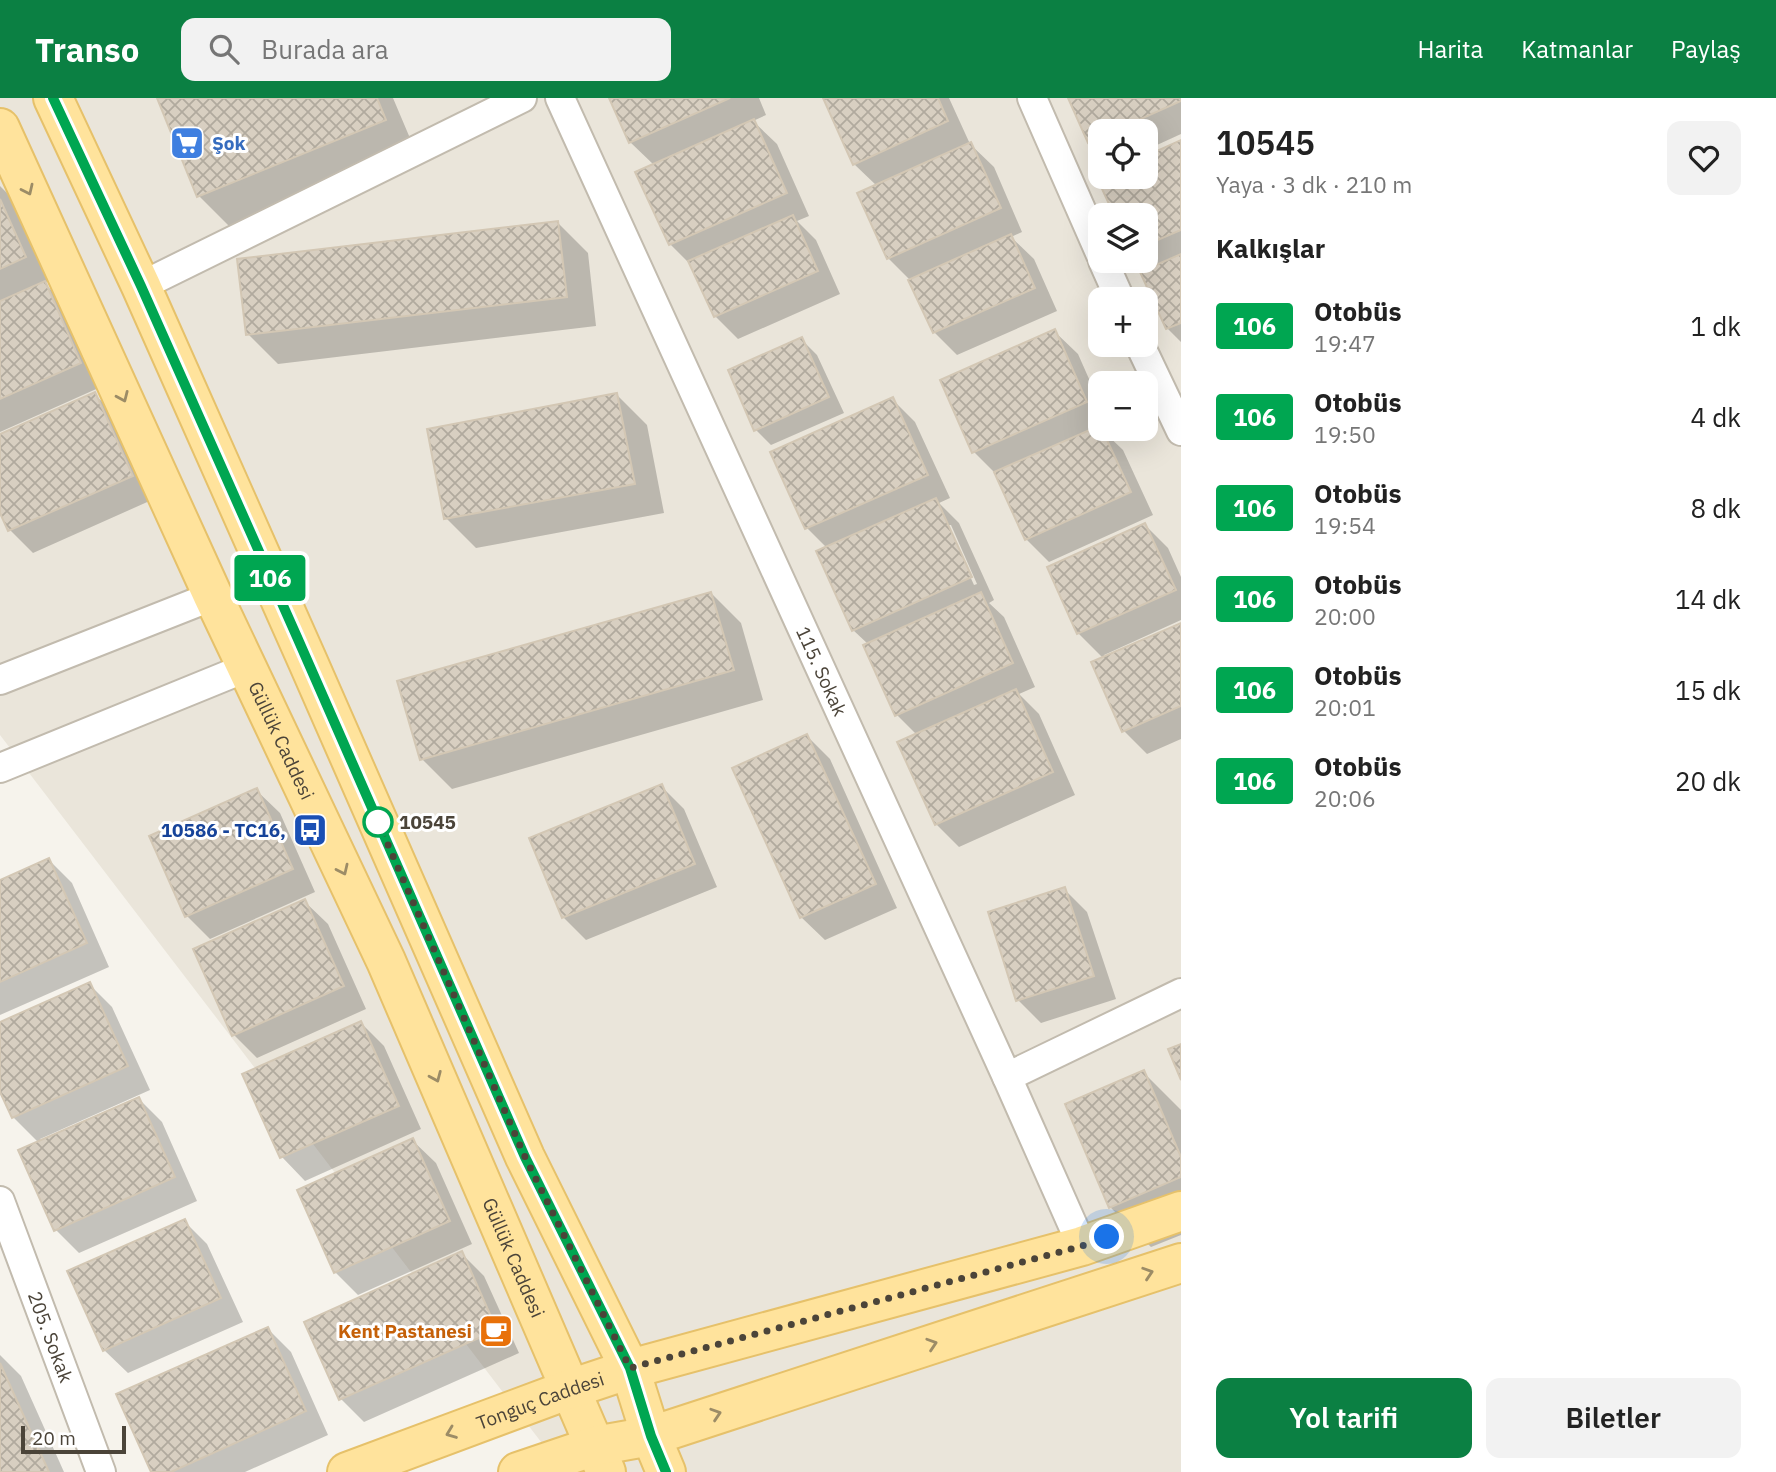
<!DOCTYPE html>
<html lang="tr">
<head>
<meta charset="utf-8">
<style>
  body { margin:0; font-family:"IBM Plex Sans",sans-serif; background:#f2f2f2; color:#222; height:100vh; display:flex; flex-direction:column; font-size:26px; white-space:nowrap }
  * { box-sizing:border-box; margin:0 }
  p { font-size:23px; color:#767676 }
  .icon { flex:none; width:38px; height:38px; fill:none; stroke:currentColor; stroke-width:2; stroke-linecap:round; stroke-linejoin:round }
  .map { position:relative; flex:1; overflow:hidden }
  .drawer { display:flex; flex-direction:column; background:#fff; width:595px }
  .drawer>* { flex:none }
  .badge { padding:0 14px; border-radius:5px; font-size:24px; line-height:46px }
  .fabs { position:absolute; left:1088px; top:21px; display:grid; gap:14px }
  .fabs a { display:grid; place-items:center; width:70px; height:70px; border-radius:14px; background:#fff; box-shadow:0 7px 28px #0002; font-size:35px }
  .scale { position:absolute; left:21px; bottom:18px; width:105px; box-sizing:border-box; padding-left:7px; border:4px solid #4b4439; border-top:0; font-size:19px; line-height:24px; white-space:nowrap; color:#4b4439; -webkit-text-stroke:5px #fff; paint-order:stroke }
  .you { position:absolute; width:35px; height:35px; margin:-18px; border:5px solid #fff; border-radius:50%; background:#1a73e8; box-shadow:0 0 0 10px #1a73e833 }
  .map>.badge { position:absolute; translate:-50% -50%; box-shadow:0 0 0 4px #fff }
  h2 { padding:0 35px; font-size:26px; line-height:63px }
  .round { display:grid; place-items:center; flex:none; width:74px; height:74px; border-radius:14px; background:#f2f2f2 }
  .summary { display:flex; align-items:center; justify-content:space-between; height:119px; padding:0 35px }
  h1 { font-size:33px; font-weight:600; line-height:52px }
  .primary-button { display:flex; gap:14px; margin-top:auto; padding:14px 35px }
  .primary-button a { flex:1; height:80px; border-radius:14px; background:#0b8043; color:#fff; font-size:28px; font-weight:600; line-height:80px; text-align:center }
  .primary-button a+a { background:#f2f2f2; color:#222 }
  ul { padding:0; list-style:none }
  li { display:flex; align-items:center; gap:21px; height:91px; padding:0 35px }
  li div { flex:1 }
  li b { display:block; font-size:26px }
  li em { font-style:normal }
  li .badge { min-width:77px; font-weight:700; text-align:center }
  header { display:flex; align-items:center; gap:42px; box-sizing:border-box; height:98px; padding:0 35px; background:#0b8043; color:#fff }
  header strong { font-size:33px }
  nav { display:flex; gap:38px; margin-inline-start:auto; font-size:24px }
  .search { width:490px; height:63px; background:#f2f2f2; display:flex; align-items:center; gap:18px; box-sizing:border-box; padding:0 24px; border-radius:14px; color:#767676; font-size:26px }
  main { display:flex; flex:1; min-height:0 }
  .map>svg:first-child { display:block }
  .residential { fill:#eae5da; fill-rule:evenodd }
  .shadow { fill:#0003; fill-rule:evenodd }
  .building { fill:url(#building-cross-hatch); stroke:#d3c7b4; stroke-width:2 }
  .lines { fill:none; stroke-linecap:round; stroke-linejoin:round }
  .minor-casing { stroke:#c2bbae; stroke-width:32 }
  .primary-casing { stroke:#e6c16a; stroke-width:42 }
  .minor { stroke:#fff; stroke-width:28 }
  .primary { stroke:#ffe39c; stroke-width:38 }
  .oneway { stroke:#9c8c66 }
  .line-casing { stroke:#fff; stroke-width:16 }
  .line { stroke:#00a651; stroke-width:10 }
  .walk { stroke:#4b4439; stroke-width:7; stroke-dasharray:0 12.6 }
  .stop-dot { fill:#fff; stroke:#00a651; stroke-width:3.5 }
  .labels { text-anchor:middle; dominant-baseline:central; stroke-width:6; stroke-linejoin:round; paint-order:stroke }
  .shop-label { font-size:19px; font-weight:bold; fill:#366cbe; stroke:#fff; text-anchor:start }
  .street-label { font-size:19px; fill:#4b4439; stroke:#fff }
  .stop-label { font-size:19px; font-weight:bold; fill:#4b4439; stroke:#fff; text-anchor:start }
  .transit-label { font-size:19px; font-weight:bold; fill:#164399; stroke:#fff; text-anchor:end }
  .food-label { font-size:19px; font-weight:bold; fill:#c56008; stroke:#fff; text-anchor:end }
</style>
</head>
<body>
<header>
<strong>Transo</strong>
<div class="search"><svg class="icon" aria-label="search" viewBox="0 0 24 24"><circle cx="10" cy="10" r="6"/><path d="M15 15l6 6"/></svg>Burada ara</div>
<nav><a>Harita</a><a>Katmanlar</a><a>Paylaş</a></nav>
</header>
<main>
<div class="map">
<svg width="1181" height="1374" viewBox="0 0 1181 1374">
  <defs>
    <pattern id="building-cross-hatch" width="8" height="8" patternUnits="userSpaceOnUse" patternTransform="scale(1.75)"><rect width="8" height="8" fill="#d8cfc1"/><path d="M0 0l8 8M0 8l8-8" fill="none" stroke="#b1aa9e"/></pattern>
  </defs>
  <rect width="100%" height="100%" fill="#f6f3ec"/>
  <path class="residential" d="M 0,0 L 1181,0 L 1181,1374 L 564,1374 L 0,637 ZM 1101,33 L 1146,33 L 1146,79 L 1101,79 ZM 1101,117 L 1146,117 L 1146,163 L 1101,163 ZM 1101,201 L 1146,201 L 1146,247 L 1101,247 ZM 1101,285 L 1146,285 L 1146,331 L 1101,331 Z"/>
  <path class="shadow" d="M 158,0 L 393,0 L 415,52 L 229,128 L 199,98 Z
    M 611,0 L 759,0 L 766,17 L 753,23 L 777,46 L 809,118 L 797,123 L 816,142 L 840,196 L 738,241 L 715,218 L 692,168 L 670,146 L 654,67 L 630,44 Z
    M 825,0 L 949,0 L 970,46 L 994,69 L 1022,134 L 1011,139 L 1034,161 L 1057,213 L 957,257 L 934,234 L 910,182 L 888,160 L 877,88 L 854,66 Z
    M 1070,0 L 1181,0 L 1181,36 L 1146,52 L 1146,33 L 1101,33 L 1101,55 L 1089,44 Z
    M 1181,44 L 1181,244 L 1167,230 L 1150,171 L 1141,163 L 1146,163 L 1146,117 L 1116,117 L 1099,81 L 1104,79 L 1146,79 Z
    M 0,88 L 10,98 L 48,183 L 44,185 L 68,209 L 103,288 L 0,334 Z
    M 558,125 L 588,155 L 596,228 L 278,266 L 248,236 Z
    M 1054,233 L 1078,256 L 1101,308 L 1101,331 L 1123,352 L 1153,417 L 1049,464 L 1026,441 L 998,378 L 974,354 Z
    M 802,242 L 817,257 L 844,315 L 771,347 L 756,332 Z
    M 94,296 L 118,319 L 154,401 L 33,455 L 10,432 L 0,411 L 0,338 Z
    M 617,297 L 647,327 L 664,415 L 476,450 L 446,420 Z
    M 892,301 L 915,324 L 950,400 L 939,405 L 959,425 L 994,502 L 989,505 L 1004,519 L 1035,589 L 1019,596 L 1039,616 L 1075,697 L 959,749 L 936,726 L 917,637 L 896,616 L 868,546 L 853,532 L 827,450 L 807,430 ZM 947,427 L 951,427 L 977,486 L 974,487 Z
    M 1145,427 L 1168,450 L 1181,479 L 1181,522 L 1104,557 L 1105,560 L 1181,527 L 1181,641 L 1147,656 L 1124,633 L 1094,565 L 1104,561 L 1078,535 Z
    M 711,495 L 741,525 L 763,602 L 452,691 L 422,661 Z
    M 807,638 L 830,661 L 897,810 L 825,842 L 801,819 Z
    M 661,688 L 684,711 L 717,789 L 586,842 L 563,819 Z
    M 256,692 L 280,715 L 315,794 L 210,841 L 187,818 Z
    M 49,762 L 72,785 L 109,869 L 0,917 L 0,783 Z
    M 1064,791 L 1087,814 L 1116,901 L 1041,925 L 1018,902 Z
    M 304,803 L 328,826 L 366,911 L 257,960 L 234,937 Z
    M 89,886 L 112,909 L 150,992 L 40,1041 L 42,1044 L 139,1001 L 162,1024 L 197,1103 L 79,1155 L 56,1132 L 39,1045 L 13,1019 L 0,989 L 0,926 Z
    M 361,925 L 384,948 L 421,1031 L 305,1083 L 282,1059 L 244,977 Z
    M 1144,975 L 1181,1012 L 1181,1137 L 1151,1149 L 1110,1109 Z
    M 412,1042 L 436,1065 L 472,1146 L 358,1197 L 335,1174 Z
    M 184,1123 L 207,1146 L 243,1224 L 128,1275 L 104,1252 Z
    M 461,1155 L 484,1178 L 519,1255 L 364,1324 L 341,1301 Z
    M 268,1231 L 291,1254 L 328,1337 L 245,1374 L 153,1374 Z
    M 0,1257 L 21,1278 L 64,1374 L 0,1374 Z"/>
  <path class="building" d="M 157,0 L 377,0 L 386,22 L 197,99 Z
    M 609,0 L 730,0 L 629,45 Z
    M 823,0 L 938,0 L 948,23 L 853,67 Z
    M 1068,0 L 1181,0 L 1181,3 L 1114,33 L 1101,33 L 1101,39 L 1088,45 Z
    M 754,21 L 787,95 L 669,147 L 635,74 Z
    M 1181,42 L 1181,132 L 1146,147 L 1146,117 L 1114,117 L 1097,80 L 1101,78 L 1146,79 L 1146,58 Z
    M 971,44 L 1001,110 L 887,161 L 857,95 Z
    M 0,101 L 26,159 L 0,171 Z
    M 793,117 L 818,173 L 714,219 L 688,163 Z
    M 558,123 L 567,199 L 246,237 L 237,161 Z
    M 1011,136 L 1035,190 L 933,235 L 908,182 Z
    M 1181,156 L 1181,225 L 1166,231 L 1140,174 Z
    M 45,183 L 81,265 L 0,301 L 0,203 Z
    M 1055,231 L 1087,304 L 972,355 L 940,282 Z
    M 802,239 L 829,299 L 754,333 L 728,272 Z
    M 95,294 L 133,378 L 8,433 L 0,415 L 0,336 Z
    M 617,295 L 635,386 L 444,421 L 427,331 Z
    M 893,299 L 928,377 L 805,431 L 770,354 Z
    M 1101,327 L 1101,331 L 1102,331 L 1131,394 L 1025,442 L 994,374 Z
    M 936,400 L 972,479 L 852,533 L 816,453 Z
    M 1145,425 L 1176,492 L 1077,536 L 1047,469 Z
    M 711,494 L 734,572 L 420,662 L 397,583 Z
    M 981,494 L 1013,565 L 895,618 L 863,547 Z
    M 1181,525 L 1181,608 L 1122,634 L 1091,564 Z
    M 1016,591 L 1053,674 L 935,727 L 897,644 Z
    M 807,636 L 876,786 L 800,820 L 732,670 Z
    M 662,686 L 695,766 L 562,820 L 529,740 Z
    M 257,690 L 293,771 L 185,819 L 149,738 Z
    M 49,760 L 87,845 L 0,884 L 0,782 Z
    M 1065,789 L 1094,878 L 1016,903 L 988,814 Z
    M 305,801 L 344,888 L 232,938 L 193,851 Z
    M 90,884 L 128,968 L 12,1020 L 0,994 L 0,924 Z
    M 361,923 L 399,1008 L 280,1060 L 242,976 Z
    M 1181,946 L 1181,982 L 1168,951 Z
    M 1144,972 L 1181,1059 L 1181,1079 L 1109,1110 L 1065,1006 Z
    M 139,999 L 175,1079 L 54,1133 L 18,1052 Z
    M 413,1040 L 450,1123 L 334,1175 L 297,1092 Z
    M 185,1121 L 221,1200 L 103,1253 L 67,1173 Z
    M 462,1153 L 497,1232 L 339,1302 L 304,1224 Z
    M 268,1229 L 306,1313 L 171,1374 L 151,1374 L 116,1296 Z
    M 0,1265 L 49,1374 L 0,1374 Z"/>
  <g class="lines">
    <g class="minor-casing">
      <g id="minor">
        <path id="s1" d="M 560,0 L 1007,979 L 1082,1148"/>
        <path d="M 1032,0 L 1101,157"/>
        <path d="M 1103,163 L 1120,201"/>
        <path d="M 141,188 L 522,0"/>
        <path d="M 1140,247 L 1181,333"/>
        <path d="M 0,582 L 213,498"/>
        <path d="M 0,670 L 248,569"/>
        <path d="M 1007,979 L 1181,895"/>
        <path id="s2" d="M 0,1103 L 101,1374"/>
      </g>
    </g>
    <g class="primary-casing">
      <g id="primary">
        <path d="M 53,0 L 141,188 L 308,564 L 525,1059 L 630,1271 L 651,1338 L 666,1374"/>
        <path id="s3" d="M 0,30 L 213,498 L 386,863 L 606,1374"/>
        <path id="s4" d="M 347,1374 L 570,1291 L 630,1271 L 1082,1148 L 1181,1113"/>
        <path d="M 518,1374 L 595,1348 L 651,1338 L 1181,1165"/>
      </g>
    </g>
    <use href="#minor" class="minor"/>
    <use href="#primary" class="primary"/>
  </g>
  <defs><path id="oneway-chevron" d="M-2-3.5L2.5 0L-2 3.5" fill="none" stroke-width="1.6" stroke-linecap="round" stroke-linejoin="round" transform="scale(1.75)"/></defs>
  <g class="oneway">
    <use href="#oneway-chevron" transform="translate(28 92) rotate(65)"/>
    <use href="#oneway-chevron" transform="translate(123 299) rotate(66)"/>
    <use href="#oneway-chevron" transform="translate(343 772) rotate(65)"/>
    <use href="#oneway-chevron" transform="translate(436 979) rotate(67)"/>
    <use href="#oneway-chevron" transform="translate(1148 1175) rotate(-18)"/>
    <use href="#oneway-chevron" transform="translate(932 1246) rotate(-18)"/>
    <use href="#oneway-chevron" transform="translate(716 1316) rotate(-18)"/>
    <use href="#oneway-chevron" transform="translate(451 1335) rotate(159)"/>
  </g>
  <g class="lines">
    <g class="line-casing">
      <path id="line" d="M 53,0 L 141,188 L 297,539 L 525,1059 L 630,1270 L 651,1338 L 666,1374"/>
    </g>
    <use href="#line" class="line"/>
    <path class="walk" d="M 378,724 L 525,1059 L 630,1270 L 1082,1148 L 1107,1139"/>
  </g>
  <defs>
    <g id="supermarket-square" transform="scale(1.75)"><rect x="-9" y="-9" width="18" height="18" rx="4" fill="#3f7fe0" stroke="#fff"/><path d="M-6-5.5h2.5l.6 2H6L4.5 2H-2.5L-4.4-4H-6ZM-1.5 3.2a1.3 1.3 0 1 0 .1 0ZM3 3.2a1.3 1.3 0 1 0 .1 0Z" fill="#fff"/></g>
    <g id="bus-square" transform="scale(1.75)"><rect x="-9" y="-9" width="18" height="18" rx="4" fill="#1a4fb4" stroke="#fff"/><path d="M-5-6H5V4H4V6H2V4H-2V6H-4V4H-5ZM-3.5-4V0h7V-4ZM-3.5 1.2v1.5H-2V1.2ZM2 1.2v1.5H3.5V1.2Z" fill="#fff"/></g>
    <g id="cafe-square" transform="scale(1.75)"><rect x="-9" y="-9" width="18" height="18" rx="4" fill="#e8710a" stroke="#fff"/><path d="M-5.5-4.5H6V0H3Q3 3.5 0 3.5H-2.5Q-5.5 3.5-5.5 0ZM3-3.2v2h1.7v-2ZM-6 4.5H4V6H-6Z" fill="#fff"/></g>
  </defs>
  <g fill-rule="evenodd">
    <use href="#supermarket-square" x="187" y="45"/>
    <use href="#bus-square" x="310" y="732"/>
    <use href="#cafe-square" x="496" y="1233"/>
  </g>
  <circle class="stop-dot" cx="378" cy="724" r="14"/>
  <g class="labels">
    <g class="shop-label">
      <text x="212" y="45">Şok</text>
    </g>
    <g class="street-label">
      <text stroke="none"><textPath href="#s1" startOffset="630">115. Sokak</textPath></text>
      <text stroke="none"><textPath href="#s3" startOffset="674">Güllük Caddesi</textPath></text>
      <text stroke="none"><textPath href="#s3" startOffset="1241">Güllük Caddesi</textPath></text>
      <text stroke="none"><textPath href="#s2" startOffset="145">205. Sokak</textPath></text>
      <text stroke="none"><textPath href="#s4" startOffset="206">Tonguç Caddesi</textPath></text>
    </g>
    <g class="stop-label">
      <text x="399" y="724">10545</text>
    </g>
    <g class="transit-label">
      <text x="286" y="732">10586 - TC16,</text>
    </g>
    <g class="food-label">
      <text x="472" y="1233">Kent Pastanesi</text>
    </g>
  </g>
</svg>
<div class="fabs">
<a><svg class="icon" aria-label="locate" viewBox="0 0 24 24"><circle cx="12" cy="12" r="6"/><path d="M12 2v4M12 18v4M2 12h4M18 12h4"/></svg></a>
<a><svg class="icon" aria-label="layers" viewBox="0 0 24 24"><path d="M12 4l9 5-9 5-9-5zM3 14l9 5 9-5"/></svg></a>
<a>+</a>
<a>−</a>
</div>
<div class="scale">20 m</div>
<div class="you" style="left:1107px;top:1139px"></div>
<b class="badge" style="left:270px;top:480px;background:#00a651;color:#fff">106</b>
</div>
<section class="drawer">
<div class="summary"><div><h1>10545</h1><p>Yaya · 3 dk · 210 m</p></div><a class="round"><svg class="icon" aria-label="heart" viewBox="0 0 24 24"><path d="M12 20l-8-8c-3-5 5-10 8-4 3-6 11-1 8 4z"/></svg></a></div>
<h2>Kalkışlar</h2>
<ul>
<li><span class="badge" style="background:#00a651;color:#fff">106</span><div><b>Otobüs</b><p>19:47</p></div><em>1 dk</em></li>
<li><span class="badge" style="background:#00a651;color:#fff">106</span><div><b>Otobüs</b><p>19:50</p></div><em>4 dk</em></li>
<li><span class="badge" style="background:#00a651;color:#fff">106</span><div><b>Otobüs</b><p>19:54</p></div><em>8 dk</em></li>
<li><span class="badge" style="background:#00a651;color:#fff">106</span><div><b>Otobüs</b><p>20:00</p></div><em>14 dk</em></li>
<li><span class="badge" style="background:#00a651;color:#fff">106</span><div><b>Otobüs</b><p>20:01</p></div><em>15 dk</em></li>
<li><span class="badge" style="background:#00a651;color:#fff">106</span><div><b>Otobüs</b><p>20:06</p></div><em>20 dk</em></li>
</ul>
<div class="primary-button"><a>Yol tarifi</a><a>Biletler</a></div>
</section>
</main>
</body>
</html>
